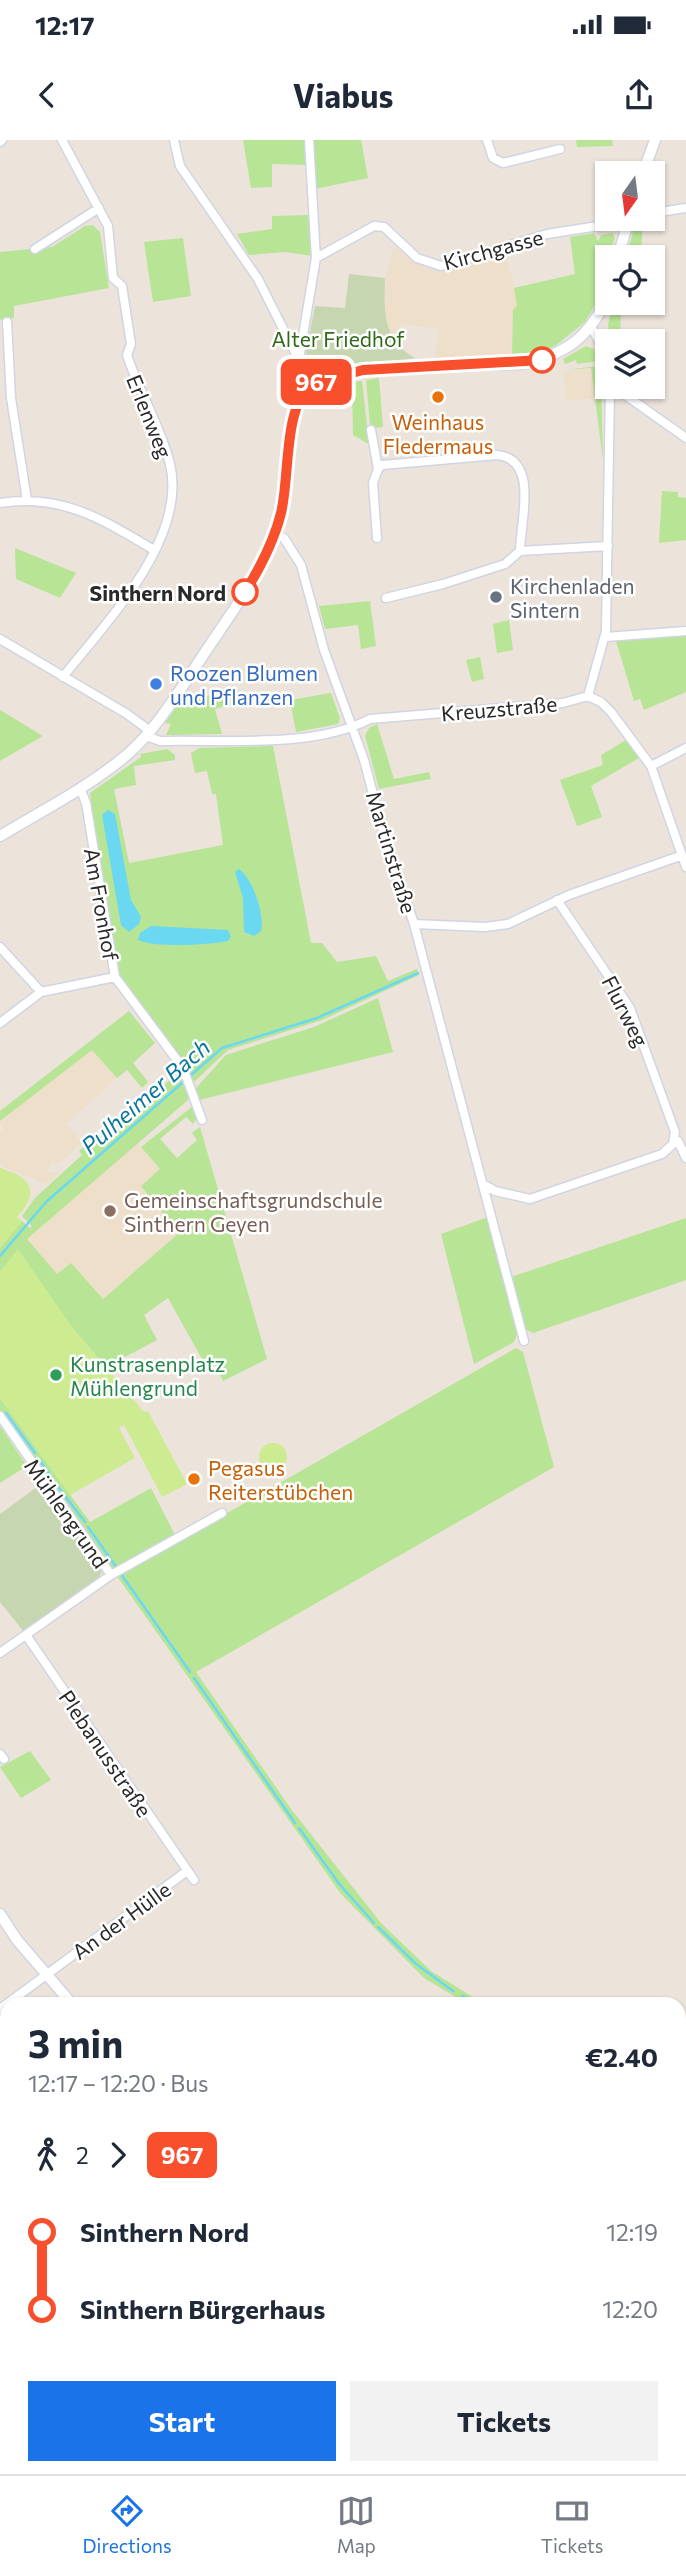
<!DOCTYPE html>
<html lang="en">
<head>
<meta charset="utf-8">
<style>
  body { margin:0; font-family:Commissioner,sans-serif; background:#f2f2f3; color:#1f2937; height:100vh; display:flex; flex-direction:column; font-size:26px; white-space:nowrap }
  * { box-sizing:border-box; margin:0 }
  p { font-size:23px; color:#747a83 }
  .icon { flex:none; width:38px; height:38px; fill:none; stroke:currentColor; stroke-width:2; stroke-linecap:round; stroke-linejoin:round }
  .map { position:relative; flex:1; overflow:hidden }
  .panel { position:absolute; left:0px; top:1857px; width:686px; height:478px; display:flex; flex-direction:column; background:#fff; border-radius:21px 21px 0 0; box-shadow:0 2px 5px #0004 }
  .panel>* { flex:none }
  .badge { padding:0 14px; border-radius:10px; font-size:24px; line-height:46px }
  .needle { width:46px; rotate:194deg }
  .buttons { position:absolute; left:595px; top:21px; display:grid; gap:14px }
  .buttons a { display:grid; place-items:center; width:70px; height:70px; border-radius:0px; background:#fff; box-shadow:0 2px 5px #0004; font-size:35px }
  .map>.badge { position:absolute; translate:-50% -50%; box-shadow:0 0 0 4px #fff }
  .legs { display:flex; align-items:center; gap:10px; height:77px; padding:0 28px; font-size:23px }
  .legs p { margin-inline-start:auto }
  .overview { display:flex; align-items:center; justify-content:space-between; height:119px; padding:0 28px }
  h1 { font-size:38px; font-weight:700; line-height:52px }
  .primary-button { display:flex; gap:14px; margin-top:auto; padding:14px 28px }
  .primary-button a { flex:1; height:80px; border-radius:0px; background:#1a73e8; color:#fff; font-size:28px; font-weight:700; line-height:80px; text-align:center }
  .primary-button a+a { background:#f2f2f3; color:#1f2937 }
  ul { padding:0 28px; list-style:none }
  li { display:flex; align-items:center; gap:24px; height:77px; font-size:26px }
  li i { display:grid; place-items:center; width:10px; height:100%; margin:0 9px; background:currentColor }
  li i::after { content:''; width:18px; height:18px; margin:-9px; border:5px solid; border-radius:50%; background:#fff }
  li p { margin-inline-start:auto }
  li:first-child i { background:linear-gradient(#0000 50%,currentColor 0) }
  li:last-child i { background:linear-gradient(currentColor 50%,#0000 0) }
  .status { display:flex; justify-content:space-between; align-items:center; height:49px; padding:0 35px; background:#fff; direction:ltr }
  .status svg { height:19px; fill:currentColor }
  header { display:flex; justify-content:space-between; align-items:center; height:91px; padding:0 28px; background:#fff; font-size:32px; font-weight:700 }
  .dock { display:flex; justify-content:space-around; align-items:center; height:98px; border-top:2px solid #e0e1e3; background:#fff; font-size:19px; color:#747a83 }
  .dock a { display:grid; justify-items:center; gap:4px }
  .dock .on { color:#1a73e8 }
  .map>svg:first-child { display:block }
  .education { fill:#eedfca }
  .green { fill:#b7e495 }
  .cemetery { fill:#c6d6b1 }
  .pitch { fill:#cdec91 }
  .water { fill:#6ad8f1 }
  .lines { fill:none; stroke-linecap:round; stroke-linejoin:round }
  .stream { stroke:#6ad8f1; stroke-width:2.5 }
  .minor-casing { stroke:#d0d5e3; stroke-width:11 }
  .tertiary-casing { stroke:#d0d5e3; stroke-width:13 }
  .minor { stroke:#fff; stroke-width:8 }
  .tertiary { stroke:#fff; stroke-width:10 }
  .line-1-casing { stroke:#fff; stroke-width:16 }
  .line-1 { stroke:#f8502d; stroke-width:10 }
  .stop-1-dot { fill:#fff; stroke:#f8502d; stroke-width:3.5 }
  .food-dot { fill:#e8710a; stroke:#fff; stroke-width:2.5 }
  .worship-dot { fill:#6b7280; stroke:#fff; stroke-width:2.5 }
  .shop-dot { fill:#3f7fe0; stroke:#fff; stroke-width:2.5 }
  .education-dot { fill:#8d6e63; stroke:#fff; stroke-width:2.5 }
  .leisure-dot { fill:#2e9e5b; stroke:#fff; stroke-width:2.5 }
  .labels { text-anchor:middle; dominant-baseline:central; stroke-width:5; stroke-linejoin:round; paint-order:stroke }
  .street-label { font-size:21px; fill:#292929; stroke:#fff }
  .park-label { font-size:21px; fill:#2f6818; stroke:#fff }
  .food-label { font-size:21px; fill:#c56008; stroke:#fff }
  .worship-label { font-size:21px; fill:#5b616d; stroke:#fff; text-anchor:start }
  .stop-label { font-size:21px; font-weight:bold; fill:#292929; stroke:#fff; text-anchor:end }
  .shop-label { font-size:21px; fill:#366cbe; stroke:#fff; text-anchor:start }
  .education-label { font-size:21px; fill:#785e54; stroke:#fff; text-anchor:start }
  .leisure-label { font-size:21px; fill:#27864d; stroke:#fff; text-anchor:start }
  .water-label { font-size:23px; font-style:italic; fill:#0a769d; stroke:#fff }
</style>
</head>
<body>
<div class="status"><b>12:17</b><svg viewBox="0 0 49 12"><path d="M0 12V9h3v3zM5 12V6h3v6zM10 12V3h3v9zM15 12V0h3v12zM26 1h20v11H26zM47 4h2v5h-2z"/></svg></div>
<header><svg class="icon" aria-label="back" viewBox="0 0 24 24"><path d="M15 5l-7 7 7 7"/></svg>Viabus<svg class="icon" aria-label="share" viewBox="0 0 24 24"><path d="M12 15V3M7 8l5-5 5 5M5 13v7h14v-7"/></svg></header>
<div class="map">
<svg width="686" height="2334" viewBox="0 0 686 2334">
  <rect width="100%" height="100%" fill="#ece3db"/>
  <path class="education" d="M 394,106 L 411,120 L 433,131 L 455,127 L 459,129 L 507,115 L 518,166 L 513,170 L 512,216 L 434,221 L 439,189 L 400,184 L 397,203 L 394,201 L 386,189 L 384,172 L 385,138 Z
    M 591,228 L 596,258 L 566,261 L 563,232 Z
    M 92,910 L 117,938 L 66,984 L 82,1002 L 60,1023 L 51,1022 L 48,1032 L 59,1032 L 46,1044 L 6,1028 L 0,1023 L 0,992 L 3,989 L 0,981 Z
    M 137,1003 L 160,1029 L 141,1046 L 179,1093 L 102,1159 L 71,1123 L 58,1135 L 27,1099 Z"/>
  <path class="green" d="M 243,0 L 307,0 L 309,25 L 272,24 L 272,47 L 251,48 Z
    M 312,0 L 361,0 L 368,38 L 315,49 Z
    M 576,0 L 612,0 L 613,6 L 577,7 Z
    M 311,75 L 313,116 L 285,112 L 249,115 L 237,94 L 272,89 L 272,76 Z
    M 643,82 L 641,111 L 633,111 L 631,117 L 627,117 L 634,87 Z
    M 93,85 L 100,92 L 109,148 L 14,166 L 14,178 L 0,180 L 0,112 L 52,107 L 85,86 Z
    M 594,93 L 598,101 L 601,95 L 612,93 L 615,98 L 604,125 L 596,163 L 585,182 L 555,206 L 537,213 L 512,216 L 513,170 L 517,166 L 514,148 L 575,134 L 570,97 Z
    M 183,98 L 191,156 L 153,162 L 144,102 Z
    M 613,163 L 621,163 L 620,201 L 611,201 L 608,185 Z
    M 586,206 L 596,210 L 600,221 L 577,224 L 576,220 L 565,224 L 563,219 Z
    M 600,226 L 601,237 L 603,320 L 591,228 L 562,230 Z
    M 379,238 L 383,287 L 374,288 L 370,284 L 366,240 Z
    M 362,241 L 367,286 L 371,290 L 372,306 L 353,295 L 352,242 Z
    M 662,351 L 678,352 L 678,357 L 686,358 L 686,400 L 659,403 Z
    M 15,408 L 76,433 L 60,458 L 16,439 Z
    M 370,461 L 376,506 L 361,509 L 358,485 L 325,489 L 319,466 Z
    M 509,480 L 513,510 L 497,513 L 493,484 Z
    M 671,495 L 686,495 L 686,552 L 644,570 L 640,559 L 634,561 L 616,501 Z
    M 480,517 L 484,539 L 472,542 L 466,520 Z
    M 235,552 L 239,562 L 215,569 L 222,594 L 166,595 L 171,584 L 165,583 L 181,560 Z
    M 331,553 L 340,578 L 338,584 L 296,592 L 290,560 Z
    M 0,570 L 38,593 L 43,596 L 0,621 Z
    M 377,584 L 394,639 L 429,632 L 431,639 L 379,649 L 365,596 L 369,588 Z
    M 626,600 L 639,618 L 591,646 L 602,677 L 577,686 L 560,640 L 603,625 L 601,615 Z
    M 273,606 L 311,803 L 322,803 L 337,822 L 376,816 L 388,841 L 417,829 L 419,835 L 322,880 L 228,910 L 194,942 C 178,905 143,879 124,842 C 103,801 97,702 90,653 L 141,617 L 140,614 L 167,609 L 175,615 L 175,620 L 134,626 L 136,645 L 114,649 L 129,723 L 223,705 L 216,654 L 212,654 L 207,631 L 195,633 L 191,613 L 199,608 Z
    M 378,858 L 393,912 L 199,960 L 196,948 L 226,915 L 314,887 Z
    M 129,871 L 155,903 L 133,923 L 148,942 L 142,948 L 127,930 L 117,938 L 92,910 L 0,981 L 0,971 Z
    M 180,931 L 190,954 L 188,960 L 27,1099 L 57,1134 L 71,1123 L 103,1159 L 179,1093 L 141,1046 L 160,1029 L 141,1007 L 193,966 L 198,976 L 193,984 L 186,977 L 160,999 L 177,1018 L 197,1000 L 192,993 L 200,987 L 267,1219 L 223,1241 L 215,1224 L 207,1228 L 168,1158 L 144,1175 L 157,1200 L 106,1227 L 71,1186 L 18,1110 L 0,1132 L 0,1108 L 22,1081 L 30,1088 L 32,1086 L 22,1076 L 35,1058 L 82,1015 L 79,1011 L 152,947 L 157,951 Z
    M 488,1077 L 518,1192 L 514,1202 L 474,1224 L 441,1094 Z
    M 686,1078 L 686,1140 L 533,1193 L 525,1189 L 511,1137 Z
    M 516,1208 L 523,1212 L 554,1327 L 196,1532 L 291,1669 L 381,1783 L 431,1831 L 484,1864 L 467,1864 L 424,1838 L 341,1754 L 117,1436 Z
    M 0,1258 L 90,1382 L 151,1348 L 175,1395 L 113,1431 L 0,1271 Z
    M 0,1286 L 27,1326 L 0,1343 Z
    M 30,1611 L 51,1640 L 21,1658 L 0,1627 Z"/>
  <path class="cemetery" d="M 349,134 L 385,138 C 384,171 382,200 415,218 L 325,231 L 311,225 L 306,212 L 315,166 L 345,168 Z
    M 41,1344 L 102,1431 L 98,1439 L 24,1492 L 0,1462 L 0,1374 Z"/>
  <path class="pitch" d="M 0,1027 C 6,1032 10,1031 16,1034 C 39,1046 31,1062 17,1077 L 22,1081 L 0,1108 Z
    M 18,1109 L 71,1186 L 144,1272 L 148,1271 L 187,1344 L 162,1357 L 124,1285 L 119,1288 L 135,1318 L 70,1355 L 0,1258 L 0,1132 Z
    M259 1317a14 14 0 1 1 28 0a14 14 0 1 1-28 0Z"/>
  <path class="water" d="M 108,670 L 115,674 L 131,760 L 141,777 L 139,784 L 129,792 L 121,785 L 102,675 Z
    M 239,729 C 253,739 265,775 261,791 L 254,796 L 244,792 L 243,758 L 235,732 Z
    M 151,786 L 228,790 L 231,797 L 228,801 C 208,805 156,808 138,800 L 140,793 Z"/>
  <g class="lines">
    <path class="stream" d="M 0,1116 L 46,1062 L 222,908 L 317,878 L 418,833
      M 6,1273 L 35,1313
      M 38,1318 L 52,1338
      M 56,1344 L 85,1382
      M 88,1387 L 117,1428
      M 121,1434 L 190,1532
      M 194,1538 L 295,1683
      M 299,1688 L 340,1745 L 374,1783
      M 378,1787 L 415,1823 L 453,1851
      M 463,1856 L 475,1864
      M 679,2003 L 686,2008"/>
    <g class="minor-casing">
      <path id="minor" d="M 62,0 L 108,86 L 113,138 L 122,146 L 131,204 L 127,215 C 139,252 161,287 170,324 C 188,399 106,482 63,537
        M 174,0 L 180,26 L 258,139 L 311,244
        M 487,0 L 493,18 L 503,23 L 560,9
        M 0,2 L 2,0
        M 653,73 L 686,68
        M 35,109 L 99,68
        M 316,118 L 374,86 L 384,87 L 417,118 L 441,126 L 547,94 L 617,83 L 627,86
        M 7,182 L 11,258 L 27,360
        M 592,188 L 607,217
        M 299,219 L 316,118 L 309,0
        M 614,247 L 686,298
        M 371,290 L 378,329 L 373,343 L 377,398
        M 378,329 L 382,325 L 497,315 C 540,319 520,383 520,411
        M 0,363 C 61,353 104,380 154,410
        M 274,394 L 284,398 L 301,425 L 324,510 L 364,620 L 384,695 L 414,784 L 524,1201
        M 386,458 L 443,444 L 505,424 L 520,411 L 608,406
        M 606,497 L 686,491
        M 0,499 L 127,574 L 150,591
        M 588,556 L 606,491 L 610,247
        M 588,556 L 601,562 L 611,572 L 651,626 L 686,727
        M 146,596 L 160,601 C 224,599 313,609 370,579 L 563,563 L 588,556
        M 651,626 L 686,608
        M 80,648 L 86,663 L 115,837 L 183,928 L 202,980
        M 414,784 L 485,787 L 508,784 L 569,755 L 680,716
        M 0,807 L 41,852
        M 0,883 L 41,852 L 115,837
        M 674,1000 L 678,1001 L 686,1018
        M 483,1044 L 495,1051 L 530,1059 L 662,1014 L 673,1004 L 675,992 L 630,868 L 557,760
        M 0,1276 L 111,1435
        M 26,1495 L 194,1740
        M 0,1513 L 111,1435 L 222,1373
        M 0,1614 L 4,1619
        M 0,1869 L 187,1731
        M 368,2328 L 370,2334"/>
    </g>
    <g class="tertiary-casing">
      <path id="tertiary" d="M 643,33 L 655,0
        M 618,117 L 629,79
        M 0,696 C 43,670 91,646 129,613 C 158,587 179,551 200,520 C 226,480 256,442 273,397 C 279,381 284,363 286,346 C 291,319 287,262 310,245 C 344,220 474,226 520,224 C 563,216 590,198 607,157
        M 0,1774 L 17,1800 L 72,1864
        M 502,2328 L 510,2334"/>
    </g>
    <use href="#minor" class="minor"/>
    <use href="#tertiary" class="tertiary"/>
  </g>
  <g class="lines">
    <g class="line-1-casing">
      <path id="line-1" d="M 245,452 C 260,428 274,401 281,373 C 290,337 283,269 311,244 L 363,230 L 542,220"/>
    </g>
    <use href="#line-1" class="line-1"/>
  </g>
  <g class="stop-1-dot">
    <circle cx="542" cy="220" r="12"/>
    <circle cx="245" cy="452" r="12"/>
  </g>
  <g class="food-dot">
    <circle cx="438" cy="257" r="7"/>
    <circle cx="194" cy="1339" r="7"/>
  </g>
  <circle class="worship-dot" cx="496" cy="457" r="7"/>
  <circle class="shop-dot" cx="156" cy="544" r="7"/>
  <circle class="education-dot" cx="110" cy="1071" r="7"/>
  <circle class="leisure-dot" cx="56" cy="1235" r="7"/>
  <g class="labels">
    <g class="street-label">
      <text transform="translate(493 109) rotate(-15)">Kirchgasse</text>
      <text transform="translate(150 276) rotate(68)">Erlenweg</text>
      <text transform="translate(499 568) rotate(-5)">Kreuzstraße</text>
      <text transform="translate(392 712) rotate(73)">Martinstraße</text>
      <text transform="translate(102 764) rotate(80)">Am Fronhof</text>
      <text transform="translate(626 871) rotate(63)">Flurweg</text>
      <text transform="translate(67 1373) rotate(55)">Mühlengrund</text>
      <text transform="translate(106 1613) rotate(56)">Plebanusstraße</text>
      <text transform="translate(121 1780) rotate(-36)">An der Hülle</text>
    </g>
    <g class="park-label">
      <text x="338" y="198">Alter Friedhof</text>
    </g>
    <g class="food-label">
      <text x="438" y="281">Weinhaus<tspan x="438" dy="24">Fledermaus</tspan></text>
      <text x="208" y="1327" text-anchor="start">Pegasus<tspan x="208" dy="24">Reiterstübchen</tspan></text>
    </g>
    <g class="worship-label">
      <text x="510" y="445">Kirchenladen<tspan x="510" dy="24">Sintern</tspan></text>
    </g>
    <g class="stop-label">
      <text x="226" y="452">Sinthern Nord</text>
    </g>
    <g class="shop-label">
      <text x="170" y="532">Roozen Blumen<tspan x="170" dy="24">und Pflanzen</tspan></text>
    </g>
    <g class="education-label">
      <text x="124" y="1059">Gemeinschaftsgrundschule<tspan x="124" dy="24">Sinthern Geyen</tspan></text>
    </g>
    <g class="leisure-label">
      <text x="70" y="1223">Kunstrasenplatz<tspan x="70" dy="24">Mühlengrund</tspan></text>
    </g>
    <g class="water-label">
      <text transform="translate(145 956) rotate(-41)">Pulheimer Bach</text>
    </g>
  </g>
</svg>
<div class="buttons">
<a><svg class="needle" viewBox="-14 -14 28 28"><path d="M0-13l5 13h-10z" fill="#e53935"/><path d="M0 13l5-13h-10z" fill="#747a83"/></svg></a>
<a><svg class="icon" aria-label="locate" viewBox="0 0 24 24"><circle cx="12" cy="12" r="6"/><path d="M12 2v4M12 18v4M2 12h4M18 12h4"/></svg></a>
<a><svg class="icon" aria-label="layers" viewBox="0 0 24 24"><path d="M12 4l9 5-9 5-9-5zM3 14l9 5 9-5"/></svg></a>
</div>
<b class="badge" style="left:316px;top:242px;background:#f8502d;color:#fff">967</b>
<section class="panel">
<div class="overview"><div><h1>3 min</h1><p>12:17 – 12:20 · Bus</p></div><b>€2.40</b></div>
<div class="legs"><svg class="icon" aria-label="walk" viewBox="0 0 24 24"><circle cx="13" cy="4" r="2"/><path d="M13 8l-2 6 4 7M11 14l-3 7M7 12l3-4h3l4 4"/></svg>2<svg class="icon" aria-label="forward" viewBox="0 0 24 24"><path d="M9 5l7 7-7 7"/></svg><b class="badge" style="background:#f8502d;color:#fff">967</b></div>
<ul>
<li><i style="color:#f8502d"></i><b>Sinthern Nord</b><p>12:19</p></li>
<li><i style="color:#f8502d"></i><b>Sinthern Bürgerhaus</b><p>12:20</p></li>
</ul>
<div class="primary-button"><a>Start</a><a>Tickets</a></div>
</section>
</div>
<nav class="dock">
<a class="on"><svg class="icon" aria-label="directions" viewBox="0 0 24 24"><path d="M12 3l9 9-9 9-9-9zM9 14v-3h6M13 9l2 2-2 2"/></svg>Directions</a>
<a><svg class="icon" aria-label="map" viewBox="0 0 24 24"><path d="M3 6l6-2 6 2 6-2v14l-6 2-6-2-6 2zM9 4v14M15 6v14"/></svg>Map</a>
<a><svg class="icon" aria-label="tickets" viewBox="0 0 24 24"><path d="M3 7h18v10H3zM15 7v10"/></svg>Tickets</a>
</nav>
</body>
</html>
